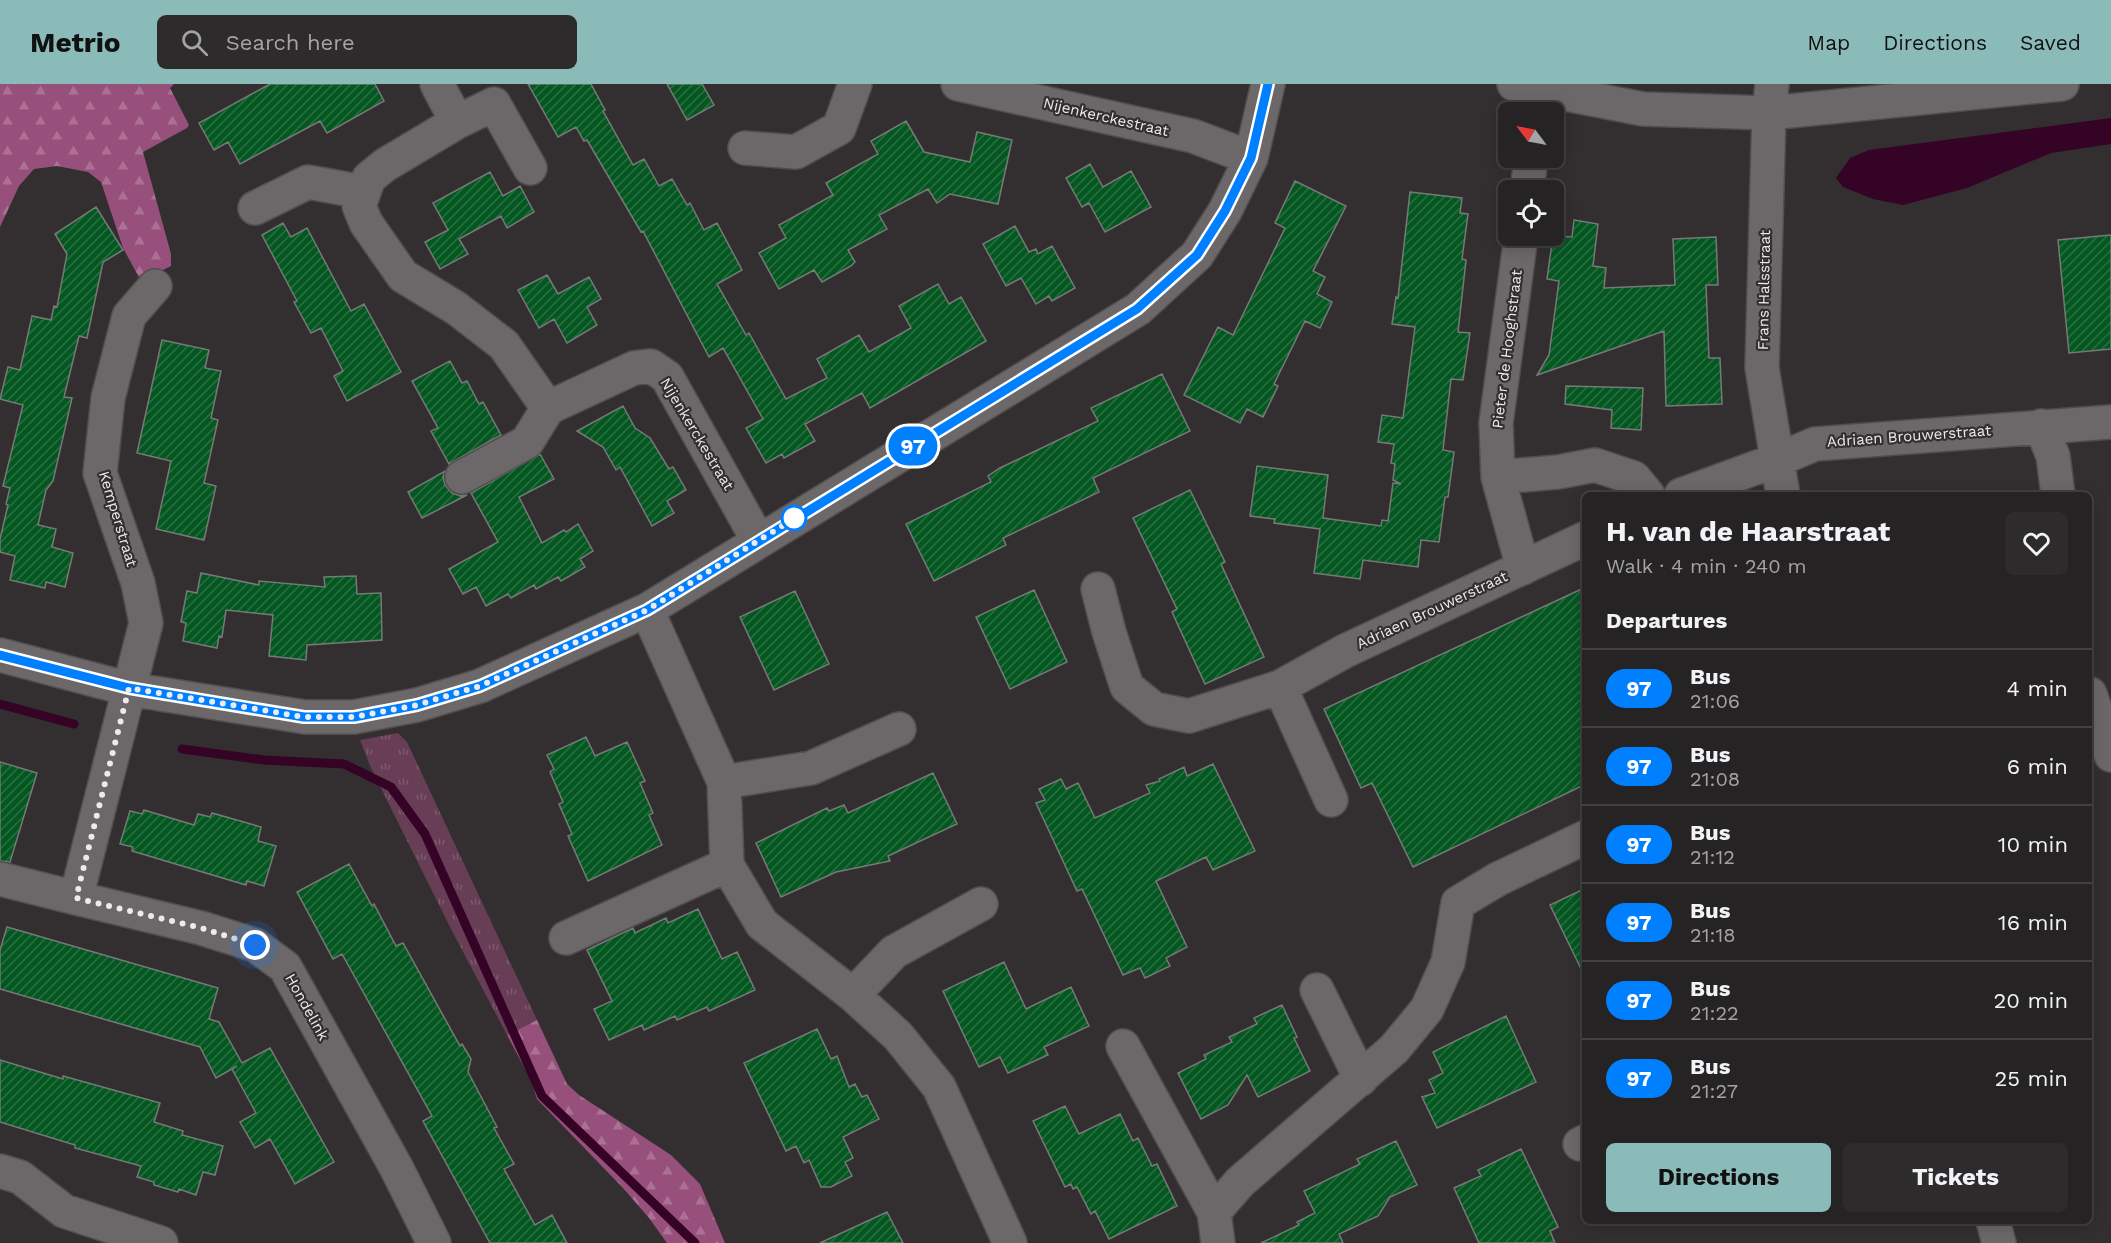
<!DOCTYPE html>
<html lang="en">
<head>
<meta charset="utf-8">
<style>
  body { margin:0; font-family:"Work Sans",sans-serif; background:#2e2b2d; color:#f1f3f6; height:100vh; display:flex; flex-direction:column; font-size:22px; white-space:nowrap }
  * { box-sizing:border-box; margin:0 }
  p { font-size:20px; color:#a4a4a7 }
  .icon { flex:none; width:33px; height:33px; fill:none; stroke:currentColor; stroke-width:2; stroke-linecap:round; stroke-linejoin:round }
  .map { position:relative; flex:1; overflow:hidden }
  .panel { position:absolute; left:1582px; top:408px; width:510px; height:732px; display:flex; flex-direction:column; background:#262325; border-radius:9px; box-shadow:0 3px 15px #0003,0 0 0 2px #424042 }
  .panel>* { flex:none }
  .badge { padding:0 12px; border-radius:20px; font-size:21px; line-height:39px }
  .needle { width:39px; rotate:302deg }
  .fabs { position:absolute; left:1498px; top:18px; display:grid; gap:12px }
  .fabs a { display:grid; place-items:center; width:66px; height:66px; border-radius:9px; background:#262325; box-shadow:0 3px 15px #0003,0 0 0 2px #424042; font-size:30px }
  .you { position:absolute; width:30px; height:30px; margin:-15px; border:4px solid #fff; border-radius:50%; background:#1a73e8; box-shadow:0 0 0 9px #1a73e833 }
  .map>.badge { position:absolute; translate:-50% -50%; box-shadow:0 0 0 3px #fff }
  h2 { padding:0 24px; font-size:22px; line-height:54px }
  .round { display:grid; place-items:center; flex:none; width:63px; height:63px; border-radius:9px; background:#2e2b2d }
  .head { display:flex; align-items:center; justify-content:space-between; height:102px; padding:0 24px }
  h1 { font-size:28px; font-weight:700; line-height:45px }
  .button { display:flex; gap:12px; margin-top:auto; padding:12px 24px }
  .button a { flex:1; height:69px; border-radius:9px; background:#8bbbb9; color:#111; font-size:24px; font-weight:700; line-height:69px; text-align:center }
  .button a+a { background:#2e2b2d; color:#f1f3f6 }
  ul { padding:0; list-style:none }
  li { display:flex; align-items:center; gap:18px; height:78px; padding:0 24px; border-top:2px solid #424042 }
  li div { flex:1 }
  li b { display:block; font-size:22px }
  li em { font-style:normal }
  li .badge { min-width:66px; font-weight:700; text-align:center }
  header { display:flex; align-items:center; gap:36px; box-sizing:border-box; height:84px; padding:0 30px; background:#8bbbb9; color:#111 }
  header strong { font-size:28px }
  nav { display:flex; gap:33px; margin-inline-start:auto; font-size:21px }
  .search { width:420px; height:54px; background:#2e2b2d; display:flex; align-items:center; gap:15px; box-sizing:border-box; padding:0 21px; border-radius:9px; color:#a4a4a7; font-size:22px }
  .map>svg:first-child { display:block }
  .grass { fill:url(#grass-tufts) }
  .forest { fill:url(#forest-firs) }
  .water { fill:#350325 }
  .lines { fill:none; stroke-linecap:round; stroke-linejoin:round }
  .stream { stroke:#350325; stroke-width:9 }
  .building { fill:url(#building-hatch); stroke:#767a77; stroke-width:1.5 }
  .minor-casing { stroke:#524e50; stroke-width:36 }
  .minor { stroke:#6c686a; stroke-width:33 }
  .line-casing { stroke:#fff; stroke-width:14 }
  .line { stroke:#0080ff; stroke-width:9 }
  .walk { stroke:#edeaeb; stroke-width:6; stroke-dasharray:0 10.8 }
  .stop-dot { fill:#fff; stroke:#0080ff; stroke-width:3 }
  .labels { text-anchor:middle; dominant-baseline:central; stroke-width:4.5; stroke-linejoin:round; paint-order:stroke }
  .street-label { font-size:15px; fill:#edeaeb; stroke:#332f31 }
</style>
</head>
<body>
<header>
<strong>Metrio</strong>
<div class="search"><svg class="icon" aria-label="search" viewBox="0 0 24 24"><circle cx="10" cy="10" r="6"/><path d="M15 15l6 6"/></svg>Search here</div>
<nav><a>Map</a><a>Directions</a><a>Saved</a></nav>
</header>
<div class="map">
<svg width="2111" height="1159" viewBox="0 0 2111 1159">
  <defs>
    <pattern id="grass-tufts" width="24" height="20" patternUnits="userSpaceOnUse" patternTransform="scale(1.5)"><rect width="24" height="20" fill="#673e56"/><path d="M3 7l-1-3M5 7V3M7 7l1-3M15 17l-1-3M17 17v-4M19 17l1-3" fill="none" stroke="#7d5a6e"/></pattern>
    <pattern id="forest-firs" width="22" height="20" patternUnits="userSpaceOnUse" patternTransform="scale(1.5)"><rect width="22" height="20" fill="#974f7b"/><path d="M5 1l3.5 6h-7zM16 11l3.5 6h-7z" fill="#ab7194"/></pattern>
    <pattern id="building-hatch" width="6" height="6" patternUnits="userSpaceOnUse" patternTransform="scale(1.5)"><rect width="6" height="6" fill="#055722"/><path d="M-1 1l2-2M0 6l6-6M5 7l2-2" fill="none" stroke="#2a6f42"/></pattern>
  </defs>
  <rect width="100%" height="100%" fill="#332f31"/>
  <path class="grass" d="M 398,649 L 407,658 L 537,936 L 507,951 L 451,845 L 371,684 L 360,656 Z"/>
  <path class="forest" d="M 0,0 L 174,0 L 170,4 L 189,41 L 187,44 L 143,68 L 171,170 L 171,182 L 141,197 L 123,164 L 101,98 L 88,88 L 57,82 L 34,85 L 19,102 L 0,143 Z
    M 537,936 L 567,1000 L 579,1011 L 671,1071 L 700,1100 L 725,1159 L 667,1159 L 649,1134 L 623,1104 L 537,1015 L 531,996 L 507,951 Z"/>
  <path class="water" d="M 2111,34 L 2111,60 L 2051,69 L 1967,104 L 1903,121 L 1873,115 L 1843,103 L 1836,94 L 1850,74 L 1869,66 Z"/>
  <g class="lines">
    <path class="stream" d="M 0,620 L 74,640
      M 182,665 L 264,676 L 344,680 L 391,703 L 425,750 L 542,1012 L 695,1159"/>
  </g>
  <path class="building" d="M 270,0 L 375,0 L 384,17 L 327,49 L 320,37 L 240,80 L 228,58 L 214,66 L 199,39 Z
    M 528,0 L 591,0 L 605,26 L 603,27 L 633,81 L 644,75 L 659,102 L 672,95 L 687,121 L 690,119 L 704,146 L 717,139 L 742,186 L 717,200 L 746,251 L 749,249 L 786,315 L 827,294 L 817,275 L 859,251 L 869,268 L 911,244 L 899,222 L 938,200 L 949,220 L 961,213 L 986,257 L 870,324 L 862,309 L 805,340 L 815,357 L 784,374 L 782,370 L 766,379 L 746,344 L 763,335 L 723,264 L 709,273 L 643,147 L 641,148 L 587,56 L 584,57 L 576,43 L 558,53 Z
    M 667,0 L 702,0 L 714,21 L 687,36 Z
    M 906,37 L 924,68 L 970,78 L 977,48 L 1012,56 L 998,120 L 950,110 L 937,119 L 928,105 L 879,131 L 887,145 L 848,166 L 855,178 L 851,182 L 822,198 L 814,186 L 779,205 L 759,169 L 786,154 L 779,141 L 833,111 L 826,99 L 878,70 L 871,57 Z
    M 1090,80 L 1103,103 L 1131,87 L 1151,123 L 1105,148 L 1089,119 L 1082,123 L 1066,94 Z
    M 490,88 L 503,112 L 520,102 L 534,128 L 507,144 L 501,132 L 459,155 L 468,170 L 440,185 L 425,158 L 448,146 L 433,119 Z
    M 1295,97 L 1346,122 L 1313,187 L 1325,193 L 1317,210 L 1332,218 L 1320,244 L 1305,237 L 1274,300 L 1278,302 L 1263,333 L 1247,325 L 1240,339 L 1184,311 L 1218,243 L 1233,251 L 1285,144 L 1275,139 Z
    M 1410,108 L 1462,114 L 1460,129 L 1468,130 L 1462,175 L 1466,176 L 1458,248 L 1470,249 L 1463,296 L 1451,295 L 1443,366 L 1454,368 L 1448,413 L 1445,413 L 1439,458 L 1421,456 L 1418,483 L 1363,476 L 1360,495 L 1314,489 L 1320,445 L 1274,439 L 1275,435 L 1250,432 L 1257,382 L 1328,391 L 1323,434 L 1381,442 L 1382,436 L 1388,437 L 1393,399 L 1401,400 L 1393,396 L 1395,380 L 1391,379 L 1394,360 L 1378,358 L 1382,331 L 1403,334 L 1415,243 L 1392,240 L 1396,213 L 1398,214 Z
    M 96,123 L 123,166 L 103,178 L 87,254 L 79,252 L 64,313 L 72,314 L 53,397 L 46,406 L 38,441 L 56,445 L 52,463 L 73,469 L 65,503 L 46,498 L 45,504 L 10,496 L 15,472 L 0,468 L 0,455 L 8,421 L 6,420 L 10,404 L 3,402 L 23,321 L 0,315 L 8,283 L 20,286 L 32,232 L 51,236 L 54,222 L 57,223 L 67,170 L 55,150 Z
    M 1574,136 L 1598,140 L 1593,182 L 1606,184 L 1604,204 L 1675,201 L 1673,155 L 1716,153 L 1718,201 L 1706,201 L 1709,274 L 1720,274 L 1722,320 L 1666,322 L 1664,247 L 1537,291 L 1549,271 L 1559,197 L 1547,195 L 1553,152 L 1572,153 Z
    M 283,139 L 291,153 L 307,144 L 351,227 L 364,220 L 401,288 L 347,317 L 334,292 L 343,287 L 321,244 L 311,249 L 294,218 L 297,217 L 262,151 Z
    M 1015,142 L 1029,168 L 1036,165 L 1038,170 L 1052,162 L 1075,204 L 1052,217 L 1049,212 L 1036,220 L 1021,194 L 1006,202 L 983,160 Z
    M 2111,151 L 2111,265 L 2069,269 L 2058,156 Z
    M 547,191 L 558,210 L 589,193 L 601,215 L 587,223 L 597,241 L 567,259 L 554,235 L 539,244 L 518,206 Z
    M 162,256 L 209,266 L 205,284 L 221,287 L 211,334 L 218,336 L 204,399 L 216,402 L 204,456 L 156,445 L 171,377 L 137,369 Z
    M 450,277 L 462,299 L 467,297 L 479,320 L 483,318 L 501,351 L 449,380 L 431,347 L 438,344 L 412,297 Z
    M 1162,290 L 1190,347 L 1093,394 L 1099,408 L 1003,454 L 1006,461 L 934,497 L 906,440 L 991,398 L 988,392 L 1000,384 L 1098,337 L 1091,324 Z
    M 1566,302 L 1643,304 L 1641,346 L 1611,344 L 1612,326 L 1565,320 Z
    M 623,322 L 635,344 L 650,354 L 669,385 L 673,383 L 686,406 L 667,417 L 674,429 L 652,442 L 620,383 L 616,386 L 603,363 L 577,347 Z
    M 540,370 L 554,395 L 519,413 L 542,459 L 564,446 L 566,448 L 578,440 L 593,467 L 580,475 L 585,483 L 561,497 L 558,493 L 536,505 L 534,501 L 511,514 L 508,510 L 486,522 L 476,503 L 463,510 L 449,485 L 498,458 L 471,409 Z
    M 445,387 L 443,393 L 445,401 L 452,409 L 461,412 L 467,411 L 422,434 L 408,408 Z
    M 1190,406 L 1225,478 L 1221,480 L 1264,573 L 1205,600 L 1172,528 L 1177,525 L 1133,434 Z
    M 201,489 L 259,501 L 259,497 L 325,503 L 324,493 L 356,492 L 357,510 L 381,509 L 382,556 L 307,561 L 306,576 L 269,572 L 273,531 L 226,526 L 222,553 L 219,552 L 217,564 L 183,557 L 186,539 L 181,538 L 187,507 L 197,509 Z
    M 1586,503 L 1586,700 L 1413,783 L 1372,699 L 1361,704 L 1324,625 Z
    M 1034,506 L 1067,578 L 1010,605 L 976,533 Z
    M 795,507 L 829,580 L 774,606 L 740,533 Z
    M 586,653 L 595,672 L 627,658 L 645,697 L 640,699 L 653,729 L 649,731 L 662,761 L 588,797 L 568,752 L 572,750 L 559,720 L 563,718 L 550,688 L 554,685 L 547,671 Z
    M 0,678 L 37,689 L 10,778 L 0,777 Z
    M 1213,680 L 1255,767 L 1213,786 L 1206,773 L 1156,797 L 1187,863 L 1166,874 L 1170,882 L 1145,894 L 1140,884 L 1123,891 L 1082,805 L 1077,807 L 1036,719 L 1045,716 L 1039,705 L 1061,695 L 1066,705 L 1078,699 L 1095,734 L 1150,709 L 1146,701 L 1160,697 L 1159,695 L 1184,683 L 1187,692 Z
    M 933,689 L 957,740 L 888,772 L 890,777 L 836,788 L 781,813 L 756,759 L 827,724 L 829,727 L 844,721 L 848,729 Z
    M 144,726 L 194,741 L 198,730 L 210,733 L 212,729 L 261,743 L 258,757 L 276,762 L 264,802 L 247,797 L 246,801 L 132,767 L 133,763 L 120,760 L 130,727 L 142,730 Z
    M 349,780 L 372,822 L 374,820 L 396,862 L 403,859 L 460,962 L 462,960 L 471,975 L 468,988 L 497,1043 L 494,1044 L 514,1080 L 504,1085 L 535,1141 L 552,1131 L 567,1159 L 490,1159 L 423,1037 L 432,1032 L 342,870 L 333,875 L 297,808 Z
    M 1586,804 L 1586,895 L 1550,821 Z
    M 698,825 L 722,875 L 737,868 L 755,906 L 709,927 L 707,923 L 677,936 L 675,932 L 644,946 L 642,941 L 609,956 L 594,925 L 612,917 L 587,866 L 633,844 L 635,849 L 666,834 L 668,839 Z
    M 7,843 L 218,904 L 209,935 L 219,938 L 242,979 L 270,964 L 334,1078 L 295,1100 L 270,1055 L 255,1064 L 240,1038 L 256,1029 L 232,985 L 237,982 L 216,994 L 200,963 L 0,905 L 0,866 Z
    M 1004,878 L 1026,925 L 1071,903 L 1089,942 L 1044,963 L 1048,971 L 1008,989 L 1000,973 L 979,983 L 943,907 Z
    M 1282,921 L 1297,953 L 1294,954 L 1310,987 L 1258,1013 L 1247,991 L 1228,1021 L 1201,1035 L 1178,989 L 1206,975 L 1204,971 L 1232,958 L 1229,953 L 1257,940 L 1254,934 Z
    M 1506,932 L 1536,998 L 1437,1044 L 1422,1013 L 1435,1009 L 1429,996 L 1443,989 L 1433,968 Z
    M 817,945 L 831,975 L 837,972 L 849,1003 L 855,1000 L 862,1013 L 867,1011 L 879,1035 L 843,1053 L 853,1074 L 845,1078 L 852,1092 L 831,1103 L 821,1103 L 809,1076 L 804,1079 L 796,1062 L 786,1067 L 744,979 Z
    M 0,976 L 63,995 L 63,992 L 160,1019 L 154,1038 L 183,1047 L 182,1051 L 223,1062 L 215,1091 L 203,1088 L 196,1111 L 179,1105 L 178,1108 L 154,1101 L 154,1098 L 137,1093 L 141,1082 L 75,1064 L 75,1061 L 0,1038 Z
    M 1065,1022 L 1079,1050 L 1120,1030 L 1133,1057 L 1138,1054 L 1152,1082 L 1157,1080 L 1177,1122 L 1109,1155 L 1095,1127 L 1091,1130 L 1077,1103 L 1073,1105 L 1071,1100 L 1065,1103 L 1033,1037 Z
    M 1396,1057 L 1417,1101 L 1390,1113 L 1378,1132 L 1339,1150 L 1343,1159 L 1261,1159 L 1299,1141 L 1297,1138 L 1315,1129 L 1304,1107 L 1360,1080 L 1357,1075 Z
    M 1521,1065 L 1558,1143 L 1550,1147 L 1555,1159 L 1479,1159 L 1454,1104 L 1481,1092 L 1478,1086 Z
    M 887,1128 L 903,1159 L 820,1159 Z"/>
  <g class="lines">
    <g class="minor-casing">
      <path id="minor" d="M 437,0 L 457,38
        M 958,0 L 1193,52 L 1251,74
        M 1514,0 L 1643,25 L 1769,29 L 2062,0
        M 1772,0 L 1769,29 L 1762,284 L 1783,411
        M 745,64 L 796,68 L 839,44 L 855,0
        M 530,84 L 494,20 L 457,38 L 385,81 L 369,94 L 359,122 L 366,139 L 403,192 L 456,224 L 504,261 L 548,324
        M 1527,106 L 1531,74
        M 255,124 L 308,98 L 363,108
        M 1521,152 L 1496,339 L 1498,393 L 1523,484
        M 155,202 L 129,232 L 108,314 L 100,389 L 138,499 L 146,539 L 76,814 L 201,844 L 255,861 L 285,883 L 397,1085 L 434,1159
        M 2041,342 L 2053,372 L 2058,411
        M 462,393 L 527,358 L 548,324 L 634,284 L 651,282 L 667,293 L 758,456
        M 1498,393 L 1558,388 L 1595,381 L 1634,394 L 1648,411
        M 1681,411 L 1777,376 L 1815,360 L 2111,338
        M 1098,505 L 1109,548 L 1127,603 L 1154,625 L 1189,632 L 1280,603 L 1345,567 L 1586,454
        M 647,526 L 724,698 L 727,781 L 762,840 L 853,911 L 898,952 L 939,1003 L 1010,1159
        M 0,571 L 129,605 L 305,633 L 354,633 L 417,621 L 480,602 L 647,526 L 1138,225 L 1197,171 L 1225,127 L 1251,74 L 1268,0
        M 1280,603 L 1331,716
        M 2090,610 L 2111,671
        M 724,698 L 811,684 L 899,645
        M 0,795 L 76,814
        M 566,854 L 727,781
        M 1317,906 L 1361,995
        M 853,911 L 894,868 L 981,820
        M 1123,962 L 1214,1128 L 1218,1159
        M 1580,1060 L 1586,1057
        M 0,1087 L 20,1093 L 64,1127 L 161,1159
        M 1214,1128 L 1240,1098 L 1394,965 L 1427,925 L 1448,878 L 1458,819 L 1498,795 L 1586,753
        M 1993,1137 L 1999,1159"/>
    </g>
    <use href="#minor" class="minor"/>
  </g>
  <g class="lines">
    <g class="line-casing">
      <path id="line" d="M 0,571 L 129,604 L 304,633 L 354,633 L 417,621 L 480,602 L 647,526 L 1137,225 L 1197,171 L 1225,127 L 1251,74 L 1268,0"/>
    </g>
    <use href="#line" class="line"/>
    <path class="walk" d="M 255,861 L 201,844 L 76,814 L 129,604 L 304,633 L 354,633 L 417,621 L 480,602 L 647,526 L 798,432 L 794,434"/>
  </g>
  <circle class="stop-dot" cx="794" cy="434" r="12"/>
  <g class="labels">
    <g class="street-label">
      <text transform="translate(1106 33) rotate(13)">Nijenkerckestraat</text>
      <text transform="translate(1764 206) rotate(-89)">Frans Halsstraat</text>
      <text transform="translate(1507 265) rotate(-83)">Pieter de Hooghstraat</text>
      <text transform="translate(697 350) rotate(59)">Nijenkerckestraat</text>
      <text transform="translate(1909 352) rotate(-4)">Adriaen Brouwerstraat</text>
      <text transform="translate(118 435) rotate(73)">Kemperstraat</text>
      <text transform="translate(1432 526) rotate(-25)">Adriaen Brouwerstraat</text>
      <text transform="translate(307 923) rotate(61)">Hondelink</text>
    </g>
  </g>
</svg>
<div class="fabs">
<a><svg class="needle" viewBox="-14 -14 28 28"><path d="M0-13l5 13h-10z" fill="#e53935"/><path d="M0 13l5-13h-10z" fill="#a4a4a7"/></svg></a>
<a><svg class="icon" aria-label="locate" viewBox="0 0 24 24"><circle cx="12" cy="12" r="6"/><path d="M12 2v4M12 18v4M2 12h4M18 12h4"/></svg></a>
</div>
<div class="you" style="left:255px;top:861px"></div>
<b class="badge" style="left:913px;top:362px;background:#0080ff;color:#fff">97</b>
<section class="panel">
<div class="head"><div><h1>H. van de Haarstraat</h1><p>Walk · 4 min · 240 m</p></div><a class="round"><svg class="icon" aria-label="heart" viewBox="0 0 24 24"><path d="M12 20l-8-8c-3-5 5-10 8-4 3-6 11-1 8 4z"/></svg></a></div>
<h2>Departures</h2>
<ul>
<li><span class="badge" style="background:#0080ff;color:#fff">97</span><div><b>Bus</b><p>21:06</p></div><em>4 min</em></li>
<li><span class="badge" style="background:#0080ff;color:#fff">97</span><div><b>Bus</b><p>21:08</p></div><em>6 min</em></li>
<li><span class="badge" style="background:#0080ff;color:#fff">97</span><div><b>Bus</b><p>21:12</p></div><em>10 min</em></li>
<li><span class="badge" style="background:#0080ff;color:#fff">97</span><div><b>Bus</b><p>21:18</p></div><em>16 min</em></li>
<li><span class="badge" style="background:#0080ff;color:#fff">97</span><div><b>Bus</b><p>21:22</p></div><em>20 min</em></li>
<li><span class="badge" style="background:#0080ff;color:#fff">97</span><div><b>Bus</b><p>21:27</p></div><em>25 min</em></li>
</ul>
<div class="button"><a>Directions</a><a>Tickets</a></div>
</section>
</div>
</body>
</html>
